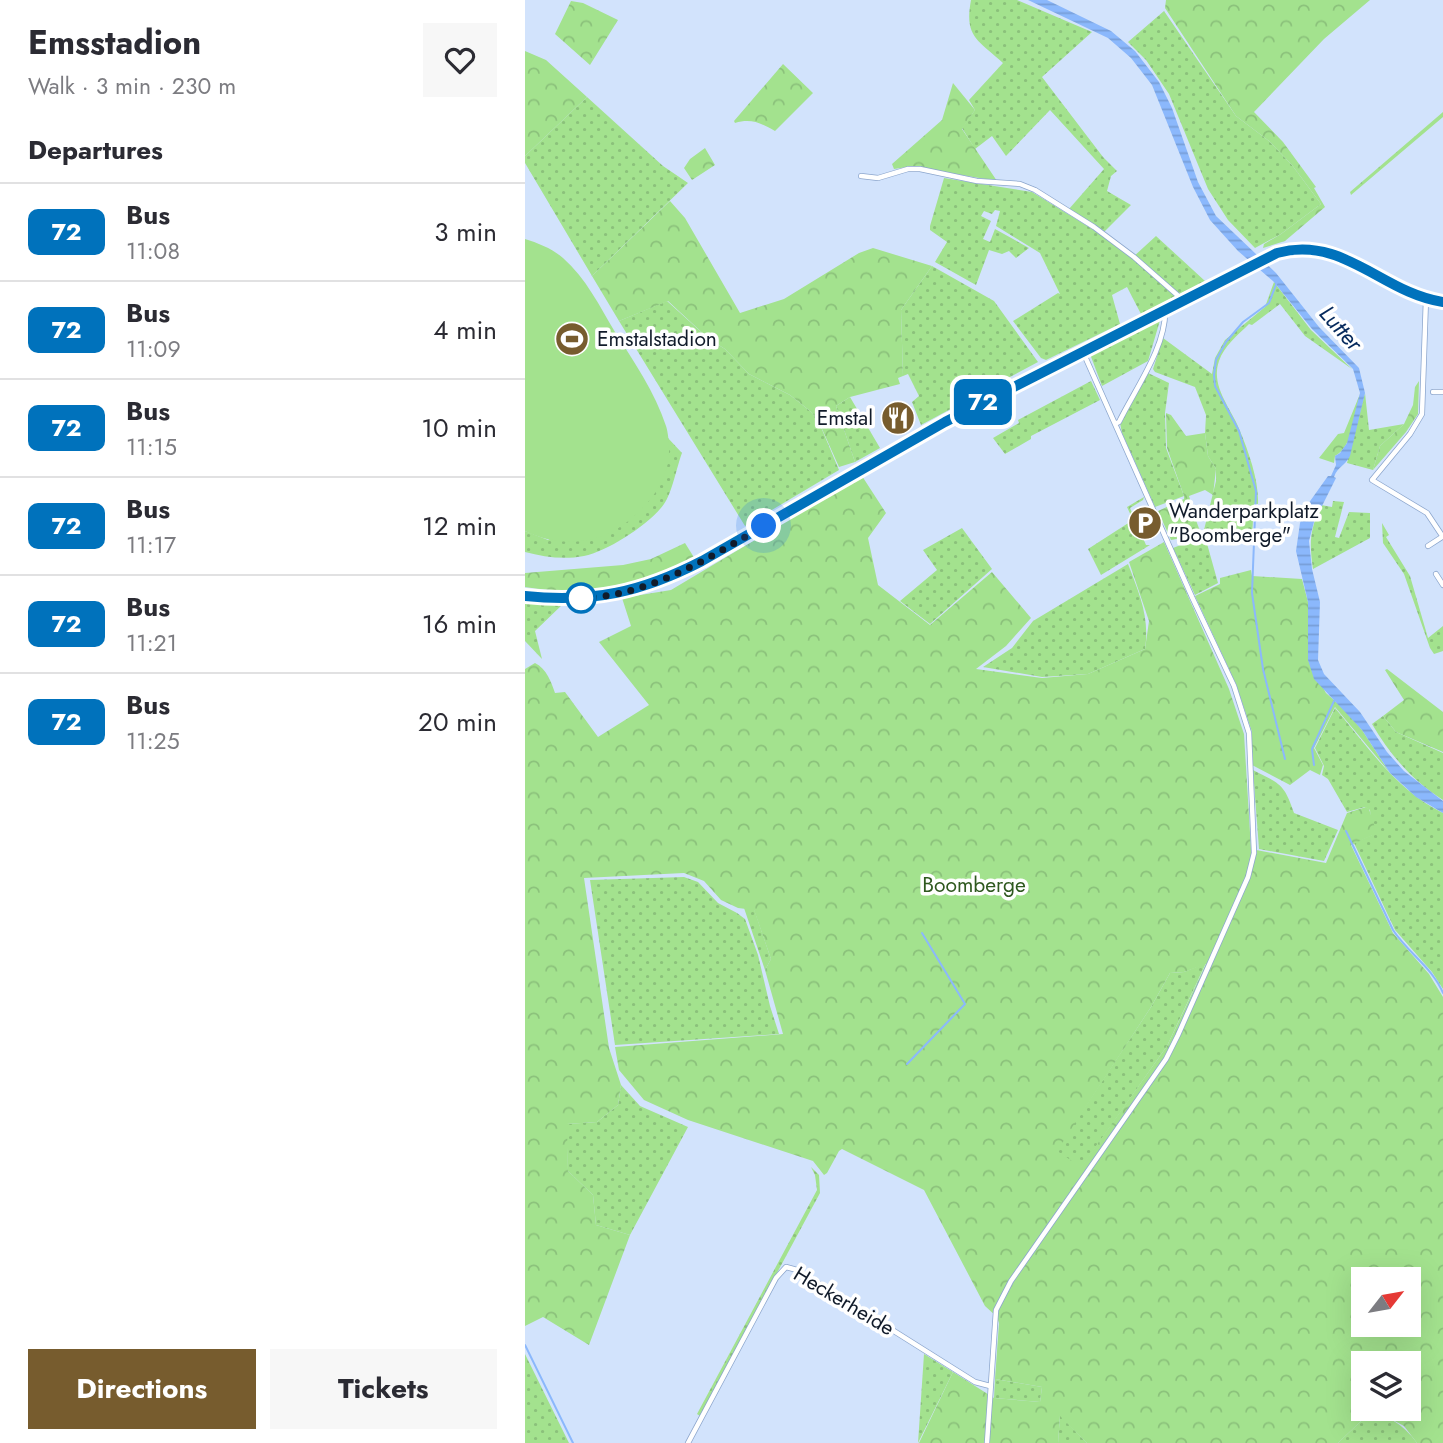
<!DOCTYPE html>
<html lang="en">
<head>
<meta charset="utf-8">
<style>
  body { margin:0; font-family:Jost,sans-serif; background:#f7f7f7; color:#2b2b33; height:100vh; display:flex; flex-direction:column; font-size:26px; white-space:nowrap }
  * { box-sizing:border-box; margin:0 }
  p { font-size:23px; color:#7c7c81 }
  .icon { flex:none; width:38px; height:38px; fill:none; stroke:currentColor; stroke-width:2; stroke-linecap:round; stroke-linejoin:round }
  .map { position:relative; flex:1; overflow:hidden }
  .side { display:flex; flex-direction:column; background:#fff; width:525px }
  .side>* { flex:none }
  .badge { padding:0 14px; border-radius:10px; font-size:24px; line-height:46px }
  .needle { width:46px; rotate:59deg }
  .controls { position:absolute; left:826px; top:1267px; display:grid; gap:14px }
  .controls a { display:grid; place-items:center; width:70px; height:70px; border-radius:0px; background:#fff; box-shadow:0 7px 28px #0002; font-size:35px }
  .you { position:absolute; width:35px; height:35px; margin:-18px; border:5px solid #fff; border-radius:50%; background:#1a73e8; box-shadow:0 0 0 10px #1a73e833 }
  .map>.badge { position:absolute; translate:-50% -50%; box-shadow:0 0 0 4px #fff }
  h2 { padding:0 28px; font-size:26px; line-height:63px }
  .round { display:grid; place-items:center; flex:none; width:74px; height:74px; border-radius:0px; background:#f7f7f7 }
  .overview { display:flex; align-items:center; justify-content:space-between; height:119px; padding:0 28px }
  h1 { font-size:33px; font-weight:700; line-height:52px }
  .cta { display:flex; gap:14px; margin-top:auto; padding:14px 28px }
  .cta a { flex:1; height:80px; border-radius:0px; background:#775c2e; color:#fff; font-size:28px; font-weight:700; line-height:80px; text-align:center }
  .cta a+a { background:#f7f7f7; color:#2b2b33 }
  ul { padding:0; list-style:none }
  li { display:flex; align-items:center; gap:21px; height:98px; padding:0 28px; border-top:2px solid #e1e1e2 }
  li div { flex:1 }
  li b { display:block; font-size:26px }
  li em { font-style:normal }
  li .badge { min-width:77px; font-weight:700; text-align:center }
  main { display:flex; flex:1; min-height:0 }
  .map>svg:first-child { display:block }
  .grass { fill:url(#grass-dots) }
  .forest { fill:url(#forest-crowns); fill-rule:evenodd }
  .pitch { fill:#a3e28e }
  .water { fill:url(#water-rules) }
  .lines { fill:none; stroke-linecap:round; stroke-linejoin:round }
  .stream { stroke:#8bb8fc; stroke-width:2 }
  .street-casing { stroke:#8ca6cd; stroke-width:6 }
  .secondary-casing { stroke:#8ca6cd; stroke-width:9 }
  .street { stroke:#fff; stroke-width:4.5 }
  .secondary { stroke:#feeaea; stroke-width:7 }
  .line-casing { stroke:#fff; stroke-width:16 }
  .line { stroke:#0072bc; stroke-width:10 }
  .walk { stroke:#111b2a; stroke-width:7; stroke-dasharray:0 12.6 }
  .stop-dot { fill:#fff; stroke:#0072bc; stroke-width:3.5 }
  .labels { text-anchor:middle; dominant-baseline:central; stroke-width:7; stroke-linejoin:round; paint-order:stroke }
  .poi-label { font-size:21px; fill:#111b2a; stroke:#fff; text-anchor:start }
  .park-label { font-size:21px; fill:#2f591f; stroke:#fff }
  .street-label { font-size:21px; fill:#111b2a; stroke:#fff }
  .water-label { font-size:23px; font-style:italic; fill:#05295c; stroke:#fff }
</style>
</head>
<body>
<main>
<section class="side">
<div class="overview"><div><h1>Emsstadion</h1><p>Walk · 3 min · 230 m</p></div><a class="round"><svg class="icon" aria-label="heart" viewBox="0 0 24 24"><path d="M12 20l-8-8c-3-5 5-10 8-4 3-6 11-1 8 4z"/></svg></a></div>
<h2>Departures</h2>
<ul>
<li><span class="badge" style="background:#0072bc;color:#fff">72</span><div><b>Bus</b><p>11:08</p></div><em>3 min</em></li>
<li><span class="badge" style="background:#0072bc;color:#fff">72</span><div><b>Bus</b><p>11:09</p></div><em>4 min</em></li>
<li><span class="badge" style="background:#0072bc;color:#fff">72</span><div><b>Bus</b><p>11:15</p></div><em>10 min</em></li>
<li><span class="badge" style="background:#0072bc;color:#fff">72</span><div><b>Bus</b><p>11:17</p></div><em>12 min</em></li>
<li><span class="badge" style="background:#0072bc;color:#fff">72</span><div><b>Bus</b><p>11:21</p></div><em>16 min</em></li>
<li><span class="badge" style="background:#0072bc;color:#fff">72</span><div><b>Bus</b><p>11:25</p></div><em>20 min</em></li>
</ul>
<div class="cta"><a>Directions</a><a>Tickets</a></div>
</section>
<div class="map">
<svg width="918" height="1443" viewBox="0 0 918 1443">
  <defs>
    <pattern id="grass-dots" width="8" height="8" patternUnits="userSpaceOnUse" patternTransform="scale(1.75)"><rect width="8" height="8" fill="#a3e28e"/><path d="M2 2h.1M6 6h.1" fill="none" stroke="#8bc17b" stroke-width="1.8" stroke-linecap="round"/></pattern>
    <pattern id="forest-crowns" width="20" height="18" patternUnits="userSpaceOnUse" patternTransform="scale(1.75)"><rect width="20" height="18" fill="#a3e28e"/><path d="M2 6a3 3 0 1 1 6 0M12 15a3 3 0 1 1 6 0" fill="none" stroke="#8bc17b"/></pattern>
    <pattern id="water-rules" width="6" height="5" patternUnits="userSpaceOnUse" patternTransform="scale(1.75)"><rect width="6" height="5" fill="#8bb8fc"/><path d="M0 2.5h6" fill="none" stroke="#779ed8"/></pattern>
  </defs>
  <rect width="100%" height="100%" fill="#d2e3fc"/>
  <path class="grass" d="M 446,0 L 492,0 L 567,32 L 517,77 L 578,157 L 592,171 L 586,176 L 582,191 L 606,205 L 579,232 L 544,209 L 579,169 L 525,110 L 481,156 L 467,136 L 450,149 L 437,128 L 450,110 L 444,100 L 478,63 C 453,40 439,37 446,0 Z
    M 639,11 L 711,116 L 744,141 L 767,165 L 796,204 L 756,234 L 730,248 L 703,220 L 683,189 L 644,94 L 621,60 L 603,42 Z
    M 62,97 L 138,166 L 163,183 L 67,276 L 0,163 L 0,156 Z
    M 419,178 L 507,192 L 577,235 L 607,258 L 631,236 L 680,281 L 616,314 L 602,287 L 587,295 L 595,324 L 521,360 L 516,358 L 488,321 L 533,293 L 535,294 L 515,253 L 471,226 L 475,211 L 470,210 L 467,214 L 459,211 L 456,216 L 466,221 L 458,239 L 465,242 L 470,229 L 504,248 L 491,258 L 484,251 L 477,254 L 464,250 L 451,285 L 410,262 L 422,242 L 405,230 L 405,226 Z
    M 407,266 L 469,301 L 513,362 L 396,425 L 387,402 L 394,396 L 383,374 L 378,376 L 376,310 Z
    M 749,282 L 786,330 L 827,369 L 780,336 L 755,304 L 727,325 L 724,324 C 713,335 699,346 694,361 C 685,387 707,409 715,431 C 724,453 734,481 733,504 L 729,504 L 727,536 L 688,538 L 679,530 L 691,481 L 691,469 L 683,456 L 680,433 L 681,415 L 670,387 L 630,372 L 628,369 L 638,338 L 687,374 L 690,358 L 700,340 L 740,307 Z
    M 142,301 L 184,339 L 200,349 L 224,374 L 265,395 L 285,411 L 293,420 L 314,470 L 220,526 L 94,321 Z
    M 636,317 L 623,361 L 577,386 L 565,354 Z
    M 623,373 L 644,383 L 640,413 L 641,448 L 659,496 L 630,507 L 597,433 L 595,423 Z
    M 566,381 L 575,400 L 506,436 L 506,439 L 480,454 L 468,438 L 494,423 L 493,420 Z
    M 840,393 L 844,430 L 879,424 L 855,446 L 848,470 L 822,463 Z
    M 325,397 L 355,448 L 330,462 L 311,406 Z
    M 142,437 L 157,453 C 152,466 147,493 139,504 C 125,524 83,551 59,556 C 39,560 19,557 0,552 L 0,531 L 23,540 L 143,462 Z
    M 619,497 L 618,500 L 605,508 L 621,545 L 625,545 L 576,575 L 563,549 L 608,520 L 602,507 Z
    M 808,501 L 819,502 L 810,537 L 814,538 L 824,512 L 845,513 L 845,538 L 788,569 C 784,542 785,530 796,505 L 807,507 Z
    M 663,508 L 666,523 L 672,523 L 675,531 L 657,538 L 650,525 L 651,509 Z
    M 857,523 L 864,535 L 861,537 L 885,576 L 903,638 L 918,626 L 918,651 L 909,654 L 905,648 L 879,574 L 858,543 Z
    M 437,528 L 467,569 L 405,624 L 375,601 L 412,570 L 398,550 Z
    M 676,537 L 681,540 L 693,583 L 670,595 L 648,548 Z
    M 603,564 C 614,593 625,617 620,649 L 563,674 L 517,677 L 458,667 L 487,648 L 508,621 Z
    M 0,600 L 38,604 L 10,631 L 17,659 L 0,641 Z
    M 810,708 C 843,747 871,790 918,813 L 918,989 L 907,972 L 870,930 L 829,843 L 847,835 L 845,810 L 840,807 L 822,812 L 803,779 L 797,775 L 799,766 L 790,748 Z
    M 858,716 L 871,732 L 918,753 L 918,800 C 887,780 865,755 847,724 Z
    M 728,770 C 755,784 759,783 769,813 L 813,830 L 799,861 L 734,849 Z
    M 159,877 L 173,882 L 193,903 L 212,913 L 220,919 L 233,955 L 245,1006 L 254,1034 L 90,1045 L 65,880 Z
    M 219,908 L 229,909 L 246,959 L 240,970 Z
    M 681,963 L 642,1046 L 556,1168 L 531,1151 L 626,1007 L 645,973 L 659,972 Z
    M 96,1085 L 115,1106 L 163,1127 L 105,1235 L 71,1225 L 68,1195 L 43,1171 L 41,1124 L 72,1122 L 93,1105 Z
    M 286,1167 L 294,1175 L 295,1193 L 175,1416 L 172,1414 L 292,1190 L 290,1175 Z
    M 0,1354 L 44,1443 L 0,1443 Z
    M 399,1354 L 428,1372 L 393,1443 Z
    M 470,1379 L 517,1387 L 515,1402 L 469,1398 Z
    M 838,1407 C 858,1413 879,1424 892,1443 L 813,1443 L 836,1421 Z
    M 535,1415 L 562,1443 L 533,1443 Z"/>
  <path class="forest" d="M 641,0 L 845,0 L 799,39 L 729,112 L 758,142 L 791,187 L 789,188 L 800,207 L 760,241 L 738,248 L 739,244 L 756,234 L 796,204 L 767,165 L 744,141 L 711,116 L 640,8 Z
    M 46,1 L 58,3 L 93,20 L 65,65 L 30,34 Z
    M 0,51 L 21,60 L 62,97 L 0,156 Z
    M 258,64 L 288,93 L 250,131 C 236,123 226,118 210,123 L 209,121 Z
    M 428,83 L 450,110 L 437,129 L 472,181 L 395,168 L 382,167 L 369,169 L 367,164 L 417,120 Z
    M 918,112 L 918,117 L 826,195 L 825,192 Z
    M 180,148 L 190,165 L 167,180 L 159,168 L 165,159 Z
    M 145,201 L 160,218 L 215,313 L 259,299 L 334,253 L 348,248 L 407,266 L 376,310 L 378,376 L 373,378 L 375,384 L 325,397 L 311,406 L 330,462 L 314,467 L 293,420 L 285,411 L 265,395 L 224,374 L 200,349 L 184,339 L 143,301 L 94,321 L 67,276 Z
    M 894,381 L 893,414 L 881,432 L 848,470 L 855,446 L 879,424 L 888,405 L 890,387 Z
    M 835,394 C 830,413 828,447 810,456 L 809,463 L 794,458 L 813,434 L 819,433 Z
    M 641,413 L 646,415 L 661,436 L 680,433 L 683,456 L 691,469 L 688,495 L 680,490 L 664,496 L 672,523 L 666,524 L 663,508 L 651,509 L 650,525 L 657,538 L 646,540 L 633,511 L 659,499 L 659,496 L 642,448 Z
    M 337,476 L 361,513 L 343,538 L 353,585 L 405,625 L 467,572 L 506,618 L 481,646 L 451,669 L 517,678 L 563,674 L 620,649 L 624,621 L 604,562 L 639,542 L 704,689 L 719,734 L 726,849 L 801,863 L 822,813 L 841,807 L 844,809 L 851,831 L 848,835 L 826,845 L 868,933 L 904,974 L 918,997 L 918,1443 L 892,1443 L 879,1426 L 847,1409 L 884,1409 L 884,1363 L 838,1363 L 836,1421 L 813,1443 L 562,1443 L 535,1416 L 533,1443 L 394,1443 L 428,1372 L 469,1398 L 515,1402 L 517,1387 L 470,1379 L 474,1323 L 472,1317 L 460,1306 L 399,1190 L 317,1149 L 314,1151 L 302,1173 L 299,1175 L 288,1161 L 163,1120 L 119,1100 L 94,1070 L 90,1047 L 258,1034 L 240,970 L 246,959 L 229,910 L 213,908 L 196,900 L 179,881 L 159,873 L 59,878 L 84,1048 L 96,1085 L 93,1105 L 72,1122 L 42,1124 L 43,1171 L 68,1195 L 71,1225 L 105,1235 L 64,1345 L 18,1317 L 0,1326 L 0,669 L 10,663 C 22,669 26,682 30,693 L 40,692 L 73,737 L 124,705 L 74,642 L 106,626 L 97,598 L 146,590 ZM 681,964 L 642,1046 L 556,1167 L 532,1151 L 626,1007 L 645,973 L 659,972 ZM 838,1279 L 884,1279 L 884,1325 L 838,1325 Z
    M 160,543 L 170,559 C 116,584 59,597 0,587 L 0,573 L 98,565 L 126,559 Z
    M 726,570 L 727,576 L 777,579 L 783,602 L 783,660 L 801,693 L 820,710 L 837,730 L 865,773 L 810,707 L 789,748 L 798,765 L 795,775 L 785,770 L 765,785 L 727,765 L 727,732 L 711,684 L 670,596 L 695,584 L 695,578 Z
    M 862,669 L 918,712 L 918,752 L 871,732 L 858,716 L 879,700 L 860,670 Z"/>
  <path class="pitch" d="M 0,239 C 13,243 28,249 38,258 C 61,278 75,307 90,332 C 109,362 130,392 141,426 C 144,435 145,453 143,463 C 136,492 117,513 92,529 C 65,546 28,545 0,531 Z"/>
  <path class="water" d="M 503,0 L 522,0 L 586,31 L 610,51 L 634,82 L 647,108 L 673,182 L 691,216 L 751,273 L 794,327 L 834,368 L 840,393 L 825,456 C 820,466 813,466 809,477 L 811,478 L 789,522 L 784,541 L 787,569 L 795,602 L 793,660 L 799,674 L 835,712 L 862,752 L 879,771 L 918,801 L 918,813 L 891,797 L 865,773 L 837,730 L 789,679 L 783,660 L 783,602 L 771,551 L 775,523 L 783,504 L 803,476 L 806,476 L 811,465 L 810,456 L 815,453 L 822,443 L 835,393 L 828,369 L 787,329 L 748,281 L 713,251 L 685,220 L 668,187 L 627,85 L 606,58 L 583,38 Z"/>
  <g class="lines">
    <path class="stream" d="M 752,282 L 744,303 L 718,322 L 701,342 L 691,360 L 689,375 L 690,386 L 714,431 L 731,491 L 727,593 L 738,669 L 760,759
      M 789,765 L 787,749 L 809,701
      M 821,831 L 868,930 C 883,953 908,968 918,993
      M 382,1064 L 440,1004 L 397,933
      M 0,1345 L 48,1443"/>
    <g class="street-casing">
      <path id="street" d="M 336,176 L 353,178 L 383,169 L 395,169 L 452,181 L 495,184 L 510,190 L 569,227 L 609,257 L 658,300
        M 901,298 L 897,414 L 885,434 L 847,480 L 902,513 L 918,537
        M 908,392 L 918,392
        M 590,424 L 594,422 C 610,389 642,346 640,309
        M 903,546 L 917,537
        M 911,574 L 918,585
        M 163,1443 L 251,1278 L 261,1267 L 272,1270 L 450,1382 L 465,1386
        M 462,1443 L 471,1310 L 486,1281 L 641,1059 L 653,1035 L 723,877 L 729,853 L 724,733 L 709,686 L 667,597 L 558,352"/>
    </g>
    <g class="secondary-casing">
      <path id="secondary" d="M 0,595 C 67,603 117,591 177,561 L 420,422 L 752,253 C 819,235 857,293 918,302"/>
    </g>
    <use href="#street" class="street"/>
    <use href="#secondary" class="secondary"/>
  </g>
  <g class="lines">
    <g class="line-casing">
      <path id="line" d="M 0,596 C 68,603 117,592 177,561 L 420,422 L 752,253 C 819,235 857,293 918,302"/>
    </g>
    <use href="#line" class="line"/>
    <path class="walk" d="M 56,598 C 124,596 182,559 239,526"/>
  </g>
  <defs>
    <g id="stadium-disc" transform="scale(1.75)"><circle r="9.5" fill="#775c2e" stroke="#fff"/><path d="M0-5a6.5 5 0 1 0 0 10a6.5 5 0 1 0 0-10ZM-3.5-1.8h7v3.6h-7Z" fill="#fff"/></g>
    <g id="restaurant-disc" transform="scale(1.75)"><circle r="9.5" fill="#775c2e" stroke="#fff"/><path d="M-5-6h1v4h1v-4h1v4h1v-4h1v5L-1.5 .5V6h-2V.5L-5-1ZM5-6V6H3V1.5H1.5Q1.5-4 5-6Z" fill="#fff"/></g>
    <g id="parking-disc" transform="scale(1.75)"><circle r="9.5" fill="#775c2e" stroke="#fff"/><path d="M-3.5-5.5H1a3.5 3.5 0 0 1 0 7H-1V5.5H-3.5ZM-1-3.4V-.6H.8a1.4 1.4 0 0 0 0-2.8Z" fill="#fff"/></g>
  </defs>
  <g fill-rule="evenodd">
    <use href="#stadium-disc" x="47" y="339"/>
    <use href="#restaurant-disc" x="373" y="418"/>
    <use href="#parking-disc" x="620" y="523"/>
  </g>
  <circle class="stop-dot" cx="56" cy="598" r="14"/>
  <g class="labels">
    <g class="poi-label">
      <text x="72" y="339">Emstalstadion</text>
      <text x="348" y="418" text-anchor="end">Emstal</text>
      <text x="644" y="511">Wanderparkplatz<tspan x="644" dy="24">"Boomberge"</tspan></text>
    </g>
    <g class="park-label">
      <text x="449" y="885">Boomberge</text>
    </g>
    <g class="street-label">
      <text transform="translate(319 1301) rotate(31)">Heckerheide</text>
    </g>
    <g class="water-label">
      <text transform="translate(816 328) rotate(48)">Lutter</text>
    </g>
  </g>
</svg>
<div class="controls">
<a><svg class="needle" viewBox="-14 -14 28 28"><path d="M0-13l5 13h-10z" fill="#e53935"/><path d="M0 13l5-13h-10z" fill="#7c7c81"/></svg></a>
<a><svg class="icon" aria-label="layers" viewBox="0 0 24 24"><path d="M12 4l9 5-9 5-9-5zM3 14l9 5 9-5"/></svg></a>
</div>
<div class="you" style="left:239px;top:526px"></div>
<b class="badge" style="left:458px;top:402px;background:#0072bc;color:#fff">72</b>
</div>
</main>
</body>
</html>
